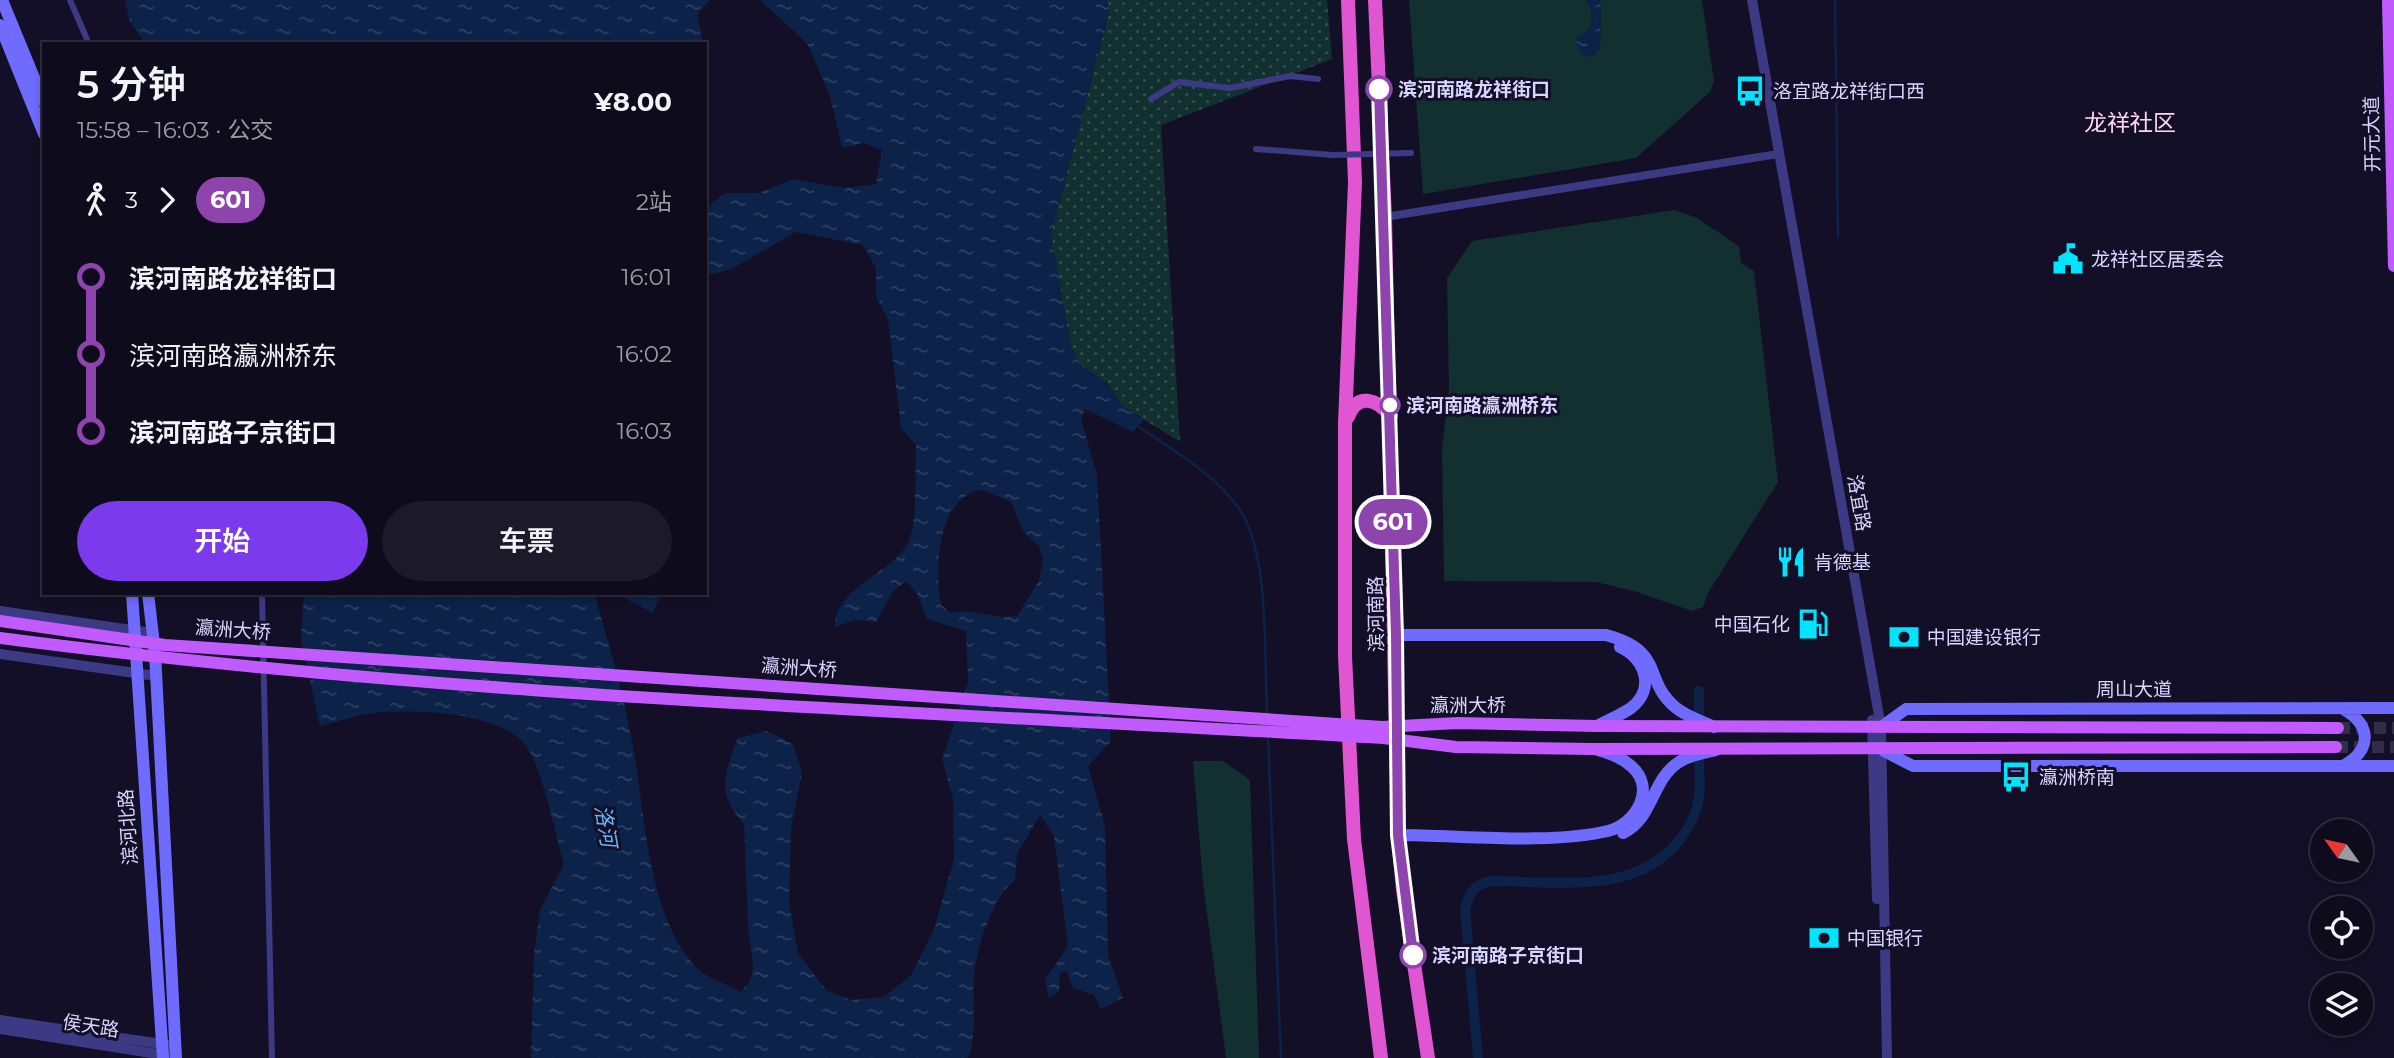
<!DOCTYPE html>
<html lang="zh">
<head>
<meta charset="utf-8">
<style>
  body { margin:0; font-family:Montserrat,"Noto Sans SC",sans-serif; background:#1c1929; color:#f1f3f6; height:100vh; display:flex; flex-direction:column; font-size:26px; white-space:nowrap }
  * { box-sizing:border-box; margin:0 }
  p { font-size:23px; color:#9b9ba3 }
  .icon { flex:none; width:38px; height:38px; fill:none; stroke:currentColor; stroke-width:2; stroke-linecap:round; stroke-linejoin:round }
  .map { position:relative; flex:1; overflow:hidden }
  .details { position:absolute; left:42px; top:42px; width:665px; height:553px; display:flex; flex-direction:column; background:#0e0b1c; border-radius:0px; box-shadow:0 4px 10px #0003,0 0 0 2px #2e2b3b }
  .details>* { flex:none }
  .badge { padding:0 14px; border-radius:23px; font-size:24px; line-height:46px }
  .needle { width:46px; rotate:303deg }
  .tools { position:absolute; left:2310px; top:819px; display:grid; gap:14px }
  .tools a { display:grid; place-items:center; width:63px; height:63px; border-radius:50%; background:#0e0b1c; box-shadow:0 4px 10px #0003,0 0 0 2px #2e2b3b; font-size:35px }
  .map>.badge { position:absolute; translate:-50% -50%; box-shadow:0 0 0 4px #fff }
  .legs { display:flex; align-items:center; gap:10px; height:77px; padding:0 35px; font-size:23px }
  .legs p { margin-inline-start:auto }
  .head { display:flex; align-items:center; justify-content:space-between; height:119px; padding:0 35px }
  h1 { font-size:38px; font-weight:600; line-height:52px }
  .cta { display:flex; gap:14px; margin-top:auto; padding:14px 35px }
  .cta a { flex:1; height:80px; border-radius:42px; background:#7c3aed; color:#fff; font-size:28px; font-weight:600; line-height:80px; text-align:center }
  .cta a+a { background:#1c1929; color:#f1f3f6 }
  ul { padding:0 35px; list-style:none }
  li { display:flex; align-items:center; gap:24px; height:77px; font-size:26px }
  li i { display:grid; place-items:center; width:10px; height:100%; margin:0 9px; background:currentColor }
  li i::after { content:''; width:18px; height:18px; margin:-9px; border:5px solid; border-radius:50%; background:#0e0b1c }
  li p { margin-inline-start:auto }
  li:first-child i { background:linear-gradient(#0000 50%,currentColor 0) }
  li:last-child i { background:linear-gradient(currentColor 50%,#0000 0) }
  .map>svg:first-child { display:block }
  .grass { fill:#12302f }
  .park { fill:url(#park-dots) }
  .water { fill:url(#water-ripples); fill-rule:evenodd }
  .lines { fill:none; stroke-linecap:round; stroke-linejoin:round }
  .stream { stroke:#0c2248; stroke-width:2.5 }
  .canal { stroke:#0c2248; stroke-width:10 }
  .primary-tunnel { stroke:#312d47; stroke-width:12; stroke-dasharray:12 6; stroke-linecap:butt }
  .pedestrian { stroke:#3d3a85; stroke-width:6 }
  .minor { stroke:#3d3a85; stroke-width:8 }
  .tertiary { stroke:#3d3a85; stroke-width:10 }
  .secondary { stroke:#6f6bff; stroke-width:12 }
  .primary { stroke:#c25bff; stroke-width:12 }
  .trunk { stroke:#e055d1; stroke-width:14 }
  .pedestrian-bridge { stroke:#3d3a85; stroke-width:6 }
  .primary-bridge { stroke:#c25bff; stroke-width:12 }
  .line-1-casing { stroke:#fff; stroke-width:16 }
  .line-1 { stroke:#8e44ad; stroke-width:10 }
  .stop-1-dot { fill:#fff; stroke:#8e44ad; stroke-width:3.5 }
  .labels { text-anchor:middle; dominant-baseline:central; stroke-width:6; stroke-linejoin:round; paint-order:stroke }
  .stop-label { font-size:19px; font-weight:bold; fill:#d9d4ff; stroke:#130f26; text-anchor:start }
  .poi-label { font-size:19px; fill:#d9d4ff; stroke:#130f26; text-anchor:start }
  .street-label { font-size:19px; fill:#d9d4ff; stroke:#130f26 }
  .water-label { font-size:21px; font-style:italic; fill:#62b6ff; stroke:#130f26 }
  .quarter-label { font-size:23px; fill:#ffd6f0; stroke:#130f26 }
</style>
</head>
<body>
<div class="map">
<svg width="2394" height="1058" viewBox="0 0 2394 1058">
  <defs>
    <pattern id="park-dots" width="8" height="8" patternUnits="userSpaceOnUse" patternTransform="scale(1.75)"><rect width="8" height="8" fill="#12302f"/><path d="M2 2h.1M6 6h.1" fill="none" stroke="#344d4e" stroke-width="1.8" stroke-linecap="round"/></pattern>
    <pattern id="water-ripples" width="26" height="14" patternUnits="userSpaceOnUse" patternTransform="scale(1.75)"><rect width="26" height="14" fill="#0c2248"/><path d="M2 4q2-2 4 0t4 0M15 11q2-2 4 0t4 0" fill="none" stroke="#2f4163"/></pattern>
  </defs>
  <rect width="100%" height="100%" fill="#130f26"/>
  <path class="grass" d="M 1409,0 L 1586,0 L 1591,8 L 1592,25 L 1576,43 L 1582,55 L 1594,55 L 1600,46 L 1601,0 L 1702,0 L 1714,81 L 1710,92 L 1636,158 L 1423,194 Z
    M 1675,210 L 1697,218 L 1739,246 L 1741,263 L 1754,271 L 1778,482 L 1708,593 L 1703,607 L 1692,611 L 1637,592 L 1596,582 L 1444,581 L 1442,449 L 1449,388 L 1447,278 L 1472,241 Z
    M 1193,761 L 1223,761 L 1250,780 L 1259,1058 L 1226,1058 L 1203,883 Z"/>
  <path class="park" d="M 1107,0 L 1327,0 L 1332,59 L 1161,125 L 1180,442 L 1121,405 L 1107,382 L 1082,367 L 1071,348 L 1051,234 L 1110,9 Z"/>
  <path class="water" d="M 125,0 L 710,0 L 697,15 L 703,44 L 146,44 L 130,22 Z
    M 760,0 L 1107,0 L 1110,9 L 1051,234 L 1071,348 L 1082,367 L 1107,382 L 1121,405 L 1144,419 L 1133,432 L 1085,409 L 1081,419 L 1097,475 L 1111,741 L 1088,766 L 1105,826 L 1108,955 L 1123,998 L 1101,1009 L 1094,995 L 1073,988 L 1067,971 L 1060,972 L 1059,992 L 1049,998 L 1045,980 L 1068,946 L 1054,836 L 1040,815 L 1017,854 L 1015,880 C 994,897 981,935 976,962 C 969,994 980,1026 968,1058 L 531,1058 L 534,954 L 540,910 L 564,864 C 556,836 542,767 526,746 C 500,712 423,710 383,712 C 363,713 341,721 320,726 L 301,639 L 304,593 L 594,593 C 609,644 624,696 633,748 C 646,815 647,919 699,970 C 709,979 729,985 741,992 L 750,981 L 753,966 L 748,926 L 744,824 C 715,792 724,774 738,738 L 767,731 L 793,744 L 802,773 L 791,828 L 789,903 L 798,953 L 827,991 L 852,1000 L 884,997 L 911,975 L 933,932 L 954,859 L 953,799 L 942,759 L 968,682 L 966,631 L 927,619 L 917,593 L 906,581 L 894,590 L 876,622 L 855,620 L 835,627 C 835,584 899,572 910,538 C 917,517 915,469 916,445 L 901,427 L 888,320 L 876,296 L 876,268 L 863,245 L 796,232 L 731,269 L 705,276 L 705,209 L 725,193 L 758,193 L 794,179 L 844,188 L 876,184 L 882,150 L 864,143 L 842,148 L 830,96 L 807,43 ZM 982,490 L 1011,502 L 1024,533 L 1039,546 L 1043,559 L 1039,581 L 1017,616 C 993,620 974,607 951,613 L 941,605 C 934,569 937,496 982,490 Z
    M 1586,0 L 1601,0 L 1600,49 L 1589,57 L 1582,55 L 1576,43 L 1577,37 C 1595,29 1596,16 1586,0 Z
    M 615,593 L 662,593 L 653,613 Z"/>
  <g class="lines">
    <path class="stream" d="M 1835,0 L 1838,237
      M 1136,425 C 1172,449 1215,474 1240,510 C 1270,555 1264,660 1267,715
      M 1268,736 L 1281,1058"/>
    <path class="canal" d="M 1699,691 L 1699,714
      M 1478,1058 L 1465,909 C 1470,892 1474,884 1492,881 C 1556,881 1634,896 1679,841 C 1689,828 1697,813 1699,797 C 1701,785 1699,772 1699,760"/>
    <path class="primary-tunnel" d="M 2338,728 L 2394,728
      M 2336,747 L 2394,747"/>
    <path class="pedestrian" d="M 70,0 L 89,44
      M 1151,99 L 1179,82 L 1230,88 L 1290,76 L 1318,79
      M 1256,149 L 1333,155
      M 262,593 L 272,1058"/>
    <path class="minor" d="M 1385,217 L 1778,154"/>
    <path class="tertiary" d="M 1752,0 L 1881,727 L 1887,1058
      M 0,611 L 152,633
      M 0,654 L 156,676
      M 1872,720 L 1877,899
      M 0,1020 L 175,1046
      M 0,1029 L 176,1057"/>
    <path class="secondary" d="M 2,0 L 44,102
      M 0,25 L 44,134
      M 132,593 L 163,1058
      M 148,593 L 155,653 L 176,1058
      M 1397,635 L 1606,635 C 1666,651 1642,679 1675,707 C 1685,716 1702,721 1714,727
      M 2343,709 C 2372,725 2372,750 2343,766
      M 1597,726 C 1608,720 1621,715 1631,708 C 1656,689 1645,658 1620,647
      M 1881,727 L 1906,709 L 2394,708
      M 1884,751 L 1913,766 L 2394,766
      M 1623,833 C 1654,818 1651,780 1679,762 C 1689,755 1705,753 1716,750
      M 1398,835 C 1462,835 1547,845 1608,831 C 1636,824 1657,788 1631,766 C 1621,757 1610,754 1598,750"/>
    <path class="primary" d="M 2388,0 L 2394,266
      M 1597,726 L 2338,728
      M 1594,749 L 2336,747"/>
    <path class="trunk" d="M 1348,0 L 1355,182 L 1345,423 L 1345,656 L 1354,839 L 1381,1058
      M 1375,0 L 1385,217 L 1398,835 L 1403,890 L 1428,1058
      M 1348,417 C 1357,392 1377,399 1391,416"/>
    <path class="pedestrian-bridge" d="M 1333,155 L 1411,153"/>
    <path class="primary-bridge" d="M 0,621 L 165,645 L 1382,727 L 1458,723 L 1597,726
      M 0,638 C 458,698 921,711 1383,738 L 1456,747 L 1594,749"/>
  </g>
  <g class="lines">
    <g class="line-1-casing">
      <path id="line-1" d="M 1379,89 L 1396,635 L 1398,835 L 1413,955"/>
    </g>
    <use href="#line-1" class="line-1"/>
  </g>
  <defs>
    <g id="bus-bare" transform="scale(2.415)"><path d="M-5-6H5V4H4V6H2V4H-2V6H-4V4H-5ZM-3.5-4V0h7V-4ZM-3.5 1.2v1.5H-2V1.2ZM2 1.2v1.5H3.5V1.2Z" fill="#00e5ff" stroke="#130f26" stroke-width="2.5" paint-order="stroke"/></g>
    <g id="civic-bare" transform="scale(2.415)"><path d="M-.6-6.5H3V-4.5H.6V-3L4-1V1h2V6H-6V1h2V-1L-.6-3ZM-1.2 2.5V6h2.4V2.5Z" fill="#00e5ff" stroke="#130f26" stroke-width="2.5" paint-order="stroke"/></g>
    <g id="restaurant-bare" transform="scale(2.415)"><path d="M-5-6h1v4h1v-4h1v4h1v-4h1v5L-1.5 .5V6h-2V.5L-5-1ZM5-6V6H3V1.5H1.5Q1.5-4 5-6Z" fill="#00e5ff" stroke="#130f26" stroke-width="2.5" paint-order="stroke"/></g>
    <g id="fuel-bare" transform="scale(2.415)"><path d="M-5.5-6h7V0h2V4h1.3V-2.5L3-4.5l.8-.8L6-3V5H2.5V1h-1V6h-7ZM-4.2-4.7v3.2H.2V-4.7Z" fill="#00e5ff" stroke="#130f26" stroke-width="2.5" paint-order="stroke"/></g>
    <g id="bank-bare" transform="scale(2.415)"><path d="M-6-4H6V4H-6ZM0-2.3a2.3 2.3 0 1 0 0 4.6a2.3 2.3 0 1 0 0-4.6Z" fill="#00e5ff" stroke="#130f26" stroke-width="2.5" paint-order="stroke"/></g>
  </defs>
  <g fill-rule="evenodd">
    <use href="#bus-bare" x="1750" y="91"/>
    <use href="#civic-bare" x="2068" y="259"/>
    <use href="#restaurant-bare" x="1791" y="562"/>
    <use href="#fuel-bare" x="1813" y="624"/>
    <use href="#bank-bare" x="1904" y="637"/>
    <use href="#bus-bare" x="2016" y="777"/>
    <use href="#bank-bare" x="1824" y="938"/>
  </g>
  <g class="stop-1-dot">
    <circle cx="1379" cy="89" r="12"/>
    <circle cx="1390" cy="405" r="9"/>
    <circle cx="1413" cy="955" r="12"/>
  </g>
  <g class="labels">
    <g class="stop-label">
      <text x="1398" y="89">滨河南路龙祥街口</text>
      <text x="1406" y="405">滨河南路瀛洲桥东</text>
      <text x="1432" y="955">滨河南路子京街口</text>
    </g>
    <g class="poi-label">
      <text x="1773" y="91">洛宜路龙祥街口西</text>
      <text x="2091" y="259">龙祥社区居委会</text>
      <text x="1814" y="562">肯德基</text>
      <text x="1790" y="624" text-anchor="end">中国石化</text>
      <text x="1927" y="637">中国建设银行</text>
      <text x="2039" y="777">瀛洲桥南</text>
      <text x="1847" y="938">中国银行</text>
    </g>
    <g class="street-label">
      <text transform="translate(2372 134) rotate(-91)">开元大道</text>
      <text transform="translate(1859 503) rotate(80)">洛宜路</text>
      <text transform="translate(1376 614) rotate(-91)">滨河南路</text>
      <text transform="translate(233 630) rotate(4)">瀛洲大桥</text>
      <text transform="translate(799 668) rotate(4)">瀛洲大桥</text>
      <text x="2134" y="689">周山大道</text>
      <text x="1468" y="705">瀛洲大桥</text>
      <text transform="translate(128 827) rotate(-94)">滨河北路</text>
      <text transform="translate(91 1026) rotate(9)">侯天路</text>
    </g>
    <g class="water-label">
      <text transform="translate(606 826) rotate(80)">洛河</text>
    </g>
    <g class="quarter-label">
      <text x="2130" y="123">龙祥社区</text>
    </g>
  </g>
</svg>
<div class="tools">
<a><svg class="needle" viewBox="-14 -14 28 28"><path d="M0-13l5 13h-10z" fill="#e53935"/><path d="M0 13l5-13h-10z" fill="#9b9ba3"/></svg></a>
<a><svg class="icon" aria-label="locate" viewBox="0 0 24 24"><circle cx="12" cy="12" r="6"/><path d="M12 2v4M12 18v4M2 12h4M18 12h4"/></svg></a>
<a><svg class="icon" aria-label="layers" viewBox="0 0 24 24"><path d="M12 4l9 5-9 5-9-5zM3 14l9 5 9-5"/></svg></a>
</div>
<b class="badge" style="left:1393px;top:522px;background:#8e44ad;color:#fff">601</b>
<section class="details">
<div class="head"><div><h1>5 分钟</h1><p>15:58 – 16:03 · 公交</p></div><b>¥8.00</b></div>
<div class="legs"><svg class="icon" aria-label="walk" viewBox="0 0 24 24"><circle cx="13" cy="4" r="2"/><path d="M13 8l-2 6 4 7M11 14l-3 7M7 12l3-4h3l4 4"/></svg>3<svg class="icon" aria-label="forward" viewBox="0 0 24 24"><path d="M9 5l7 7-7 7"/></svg><b class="badge" style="background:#8e44ad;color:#fff">601</b><p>2站</p></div>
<ul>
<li><i style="color:#8e44ad"></i><b>滨河南路龙祥街口</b><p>16:01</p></li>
<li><i style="color:#8e44ad"></i><span>滨河南路瀛洲桥东</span><p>16:02</p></li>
<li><i style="color:#8e44ad"></i><b>滨河南路子京街口</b><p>16:03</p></li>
</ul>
<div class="cta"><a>开始</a><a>车票</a></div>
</section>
</div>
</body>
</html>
